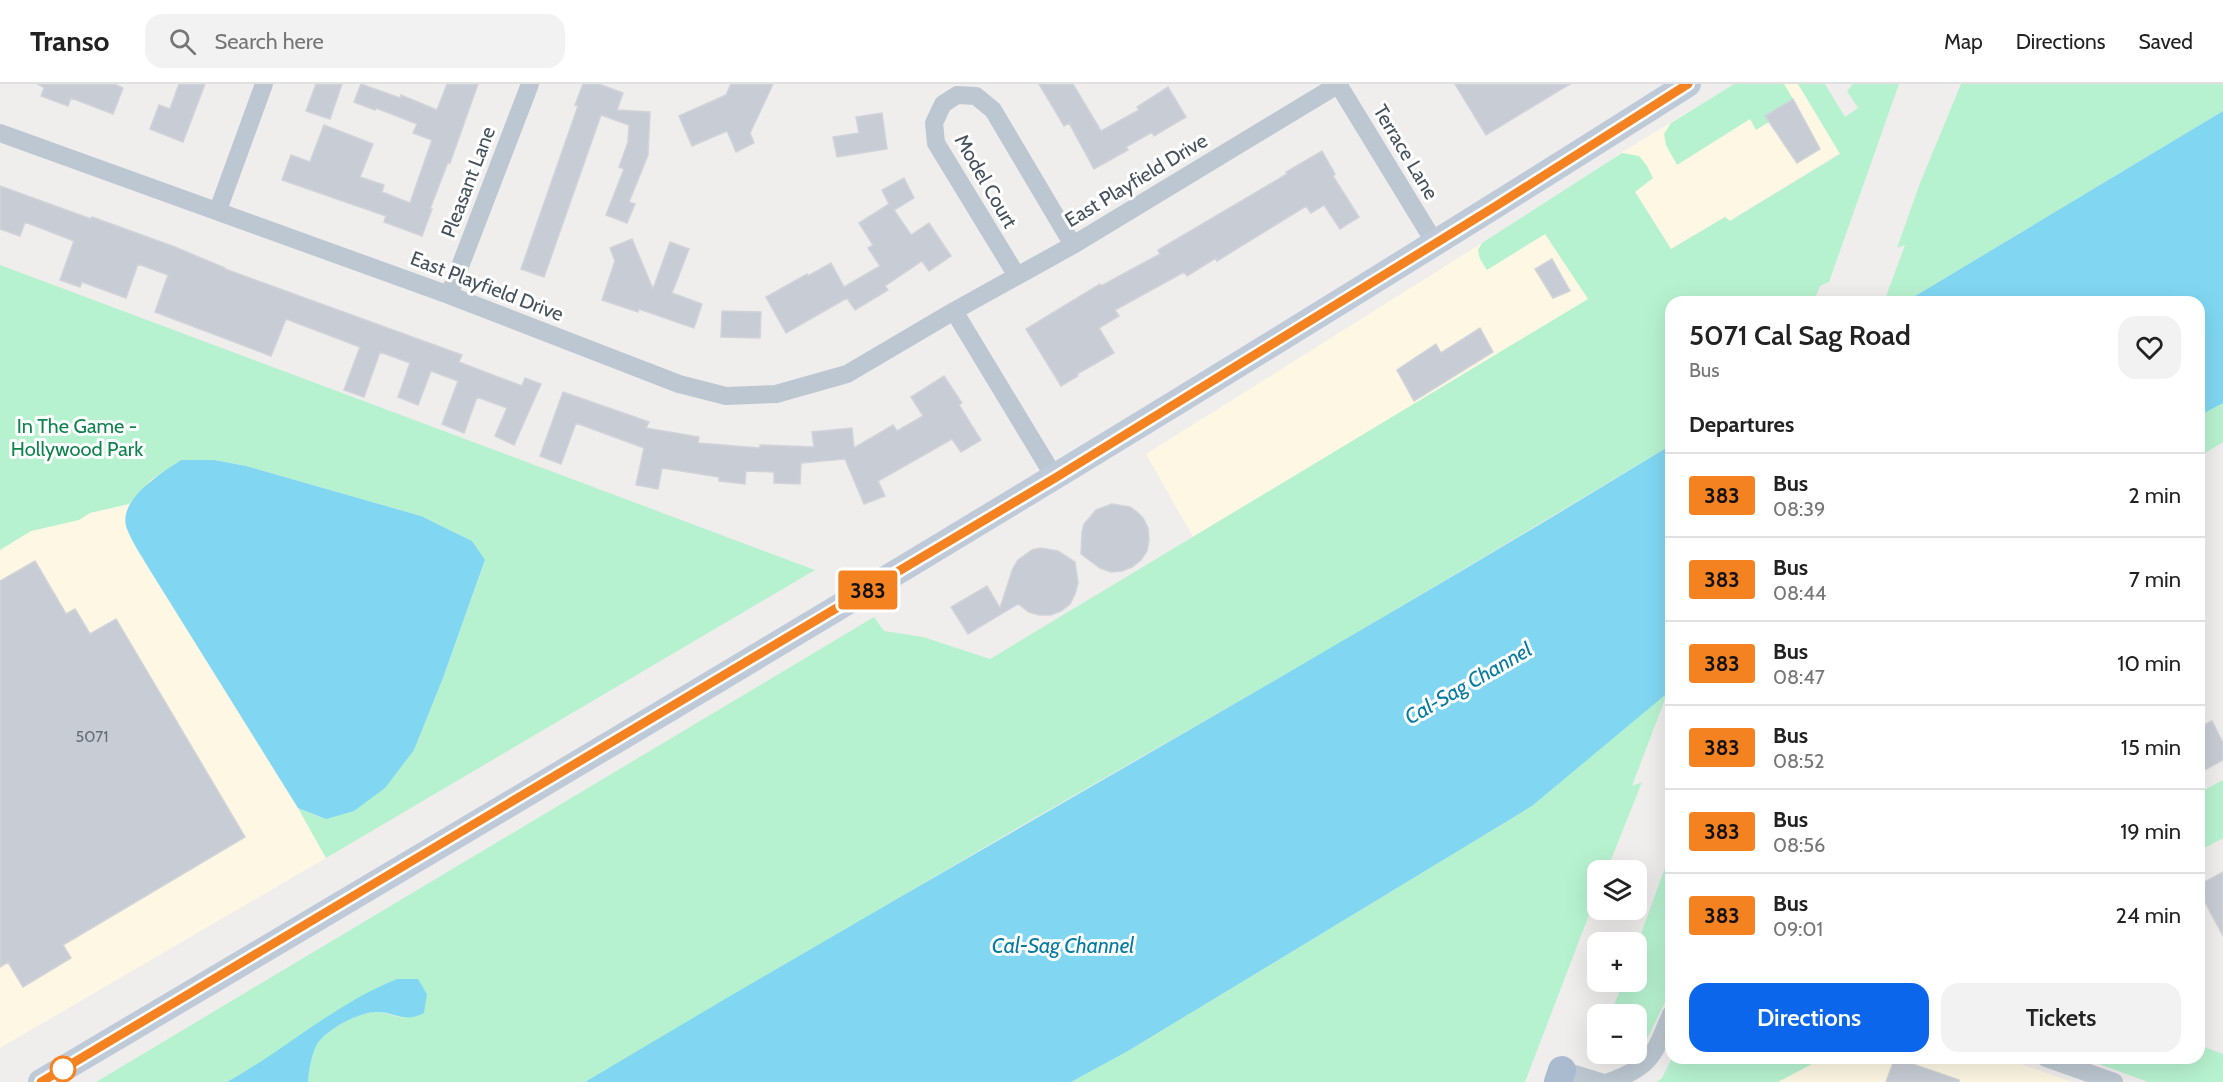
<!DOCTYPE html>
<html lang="en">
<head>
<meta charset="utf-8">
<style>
  body { margin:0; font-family:Cabin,sans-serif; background:#f2f2f2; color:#222; height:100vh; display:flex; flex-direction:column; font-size:22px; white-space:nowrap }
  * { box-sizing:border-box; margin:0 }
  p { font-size:20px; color:#767676 }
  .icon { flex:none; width:33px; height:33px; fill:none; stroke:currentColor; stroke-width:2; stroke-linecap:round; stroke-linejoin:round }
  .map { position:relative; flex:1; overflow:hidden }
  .side { position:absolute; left:1665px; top:212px; width:540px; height:768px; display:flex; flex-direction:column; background:#fff; border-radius:18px; box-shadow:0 6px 24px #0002 }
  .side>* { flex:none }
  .badge { padding:0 12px; border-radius:4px; font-size:21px; line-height:39px }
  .tools { position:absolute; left:1587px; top:776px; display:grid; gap:12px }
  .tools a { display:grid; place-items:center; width:60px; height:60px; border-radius:12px; background:#fff; box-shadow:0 6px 24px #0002; font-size:30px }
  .map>.badge { position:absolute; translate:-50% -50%; box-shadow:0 0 0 3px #fff }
  h2 { padding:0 24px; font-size:22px; line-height:54px }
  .round { display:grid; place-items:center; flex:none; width:63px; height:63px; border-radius:18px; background:#f2f2f2 }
  .head { display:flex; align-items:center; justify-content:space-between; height:102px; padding:0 24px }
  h1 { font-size:28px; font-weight:600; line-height:45px }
  .button { display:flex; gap:12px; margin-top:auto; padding:12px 24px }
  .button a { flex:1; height:69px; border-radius:18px; background:#0b66ec; color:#fff; font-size:24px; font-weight:600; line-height:69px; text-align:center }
  .button a+a { background:#f2f2f2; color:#222 }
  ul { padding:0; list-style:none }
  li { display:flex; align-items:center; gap:18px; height:84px; padding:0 24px; border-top:2px solid #e0e0e0 }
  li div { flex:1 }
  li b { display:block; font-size:22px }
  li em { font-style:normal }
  li .badge { min-width:66px; font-weight:700; text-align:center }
  header { display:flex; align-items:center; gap:36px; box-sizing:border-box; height:84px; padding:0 30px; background:#fff; border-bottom:2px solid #e0e0e0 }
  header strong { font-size:28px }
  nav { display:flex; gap:33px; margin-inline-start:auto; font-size:21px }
  .search { width:420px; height:54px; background:#f2f2f2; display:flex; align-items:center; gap:15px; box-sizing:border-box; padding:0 21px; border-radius:18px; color:#767676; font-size:22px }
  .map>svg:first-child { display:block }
  .commercial { fill:#fdf7e4 }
  .green { fill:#b7f2d0 }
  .water { fill:#81d7f2 }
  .building { fill:#c8ccd4; stroke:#d1d3d9; stroke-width:1.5 }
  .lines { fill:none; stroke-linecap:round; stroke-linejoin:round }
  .minor { stroke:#bcc7d1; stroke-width:18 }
  .secondary { stroke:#becad8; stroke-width:26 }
  .primary { stroke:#aabbcf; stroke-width:28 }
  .line-casing { stroke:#fff; stroke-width:14 }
  .line { stroke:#f58220; stroke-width:9 }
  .stop-dot { fill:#fff; stroke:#f58220; stroke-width:3 }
  .labels { text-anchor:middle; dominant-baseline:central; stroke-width:6; stroke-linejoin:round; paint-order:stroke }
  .number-label { font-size:16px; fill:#656f7a }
  .street-label { font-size:20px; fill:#44505c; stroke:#fff }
  .park-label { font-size:20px; fill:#0f834d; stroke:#fff }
  .water-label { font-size:21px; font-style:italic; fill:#037ba2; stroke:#fff }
</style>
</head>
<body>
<header>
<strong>Transo</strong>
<div class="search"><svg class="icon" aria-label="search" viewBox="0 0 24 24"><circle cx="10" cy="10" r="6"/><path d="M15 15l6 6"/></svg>Search here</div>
<nav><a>Map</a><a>Directions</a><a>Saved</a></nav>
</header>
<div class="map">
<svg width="2223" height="998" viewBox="0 0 2223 998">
  <rect width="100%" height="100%" fill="#f0eded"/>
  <path class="commercial" d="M 1734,0 L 1798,0 L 1840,69 L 1729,137 L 1725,133 L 1671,165 L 1614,73 Z
    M 1545,150 L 1589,215 L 1193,453 L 1146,370 L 1482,159 L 1478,166 L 1487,185 Z
    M 0,246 L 202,316 L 148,483 L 298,724 L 326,774 L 0,964 Z
    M 1823,974 L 2005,974 L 2072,998 L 1778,998 Z"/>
  <path class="green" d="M 1734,0 L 1784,0 L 1793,15 L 1769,38 L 1756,46 L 1750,35 L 1677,81 L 1666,61 L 1664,50 L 1671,39 Z
    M 1798,0 L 1825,0 L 1845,33 L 1858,24 L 1847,7 L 1853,0 L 1899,0 L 1829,198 L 1820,202 L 1814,217 L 1671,218 L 1671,361 L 1330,565 L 1026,739 L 585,998 L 308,998 C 309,986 310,973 316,962 C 325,946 358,928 376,928 C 384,928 395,932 403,934 L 427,910 L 417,895 L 397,895 L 259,980 L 227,998 L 96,998 L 874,533 L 884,547 L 923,553 L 990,575 L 1588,215 L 1545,150 L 1487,186 L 1480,175 L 1478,166 L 1482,159 L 1622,69 L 1639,72 L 1647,82 L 1653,94 L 1635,108 L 1671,165 L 1725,133 L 1730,137 L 1840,70 Z
    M 1961,0 L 2223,0 L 2223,27 L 1907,217 L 1884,218 L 1905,161 L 1897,164 L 1920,99 Z
    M 0,181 L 815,486 L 326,774 L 298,724 L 326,735 L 414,666 L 443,594 L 485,477 L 472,457 L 421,432 L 246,382 L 214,376 L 181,376 L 151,396 L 129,420 L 90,429 L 79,436 L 31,447 L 0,466 Z
    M 2223,319 L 2223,358 L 2199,373 L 2199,332 Z
    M 1668,607 L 1632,702 L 1642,698 L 1607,786 L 1598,786 L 1597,810 L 1525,998 L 1071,998 L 1128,967 L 1532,722 Z
    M 2223,696 L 2223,754 L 2199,767 L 2199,709 Z
    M 1671,767 L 1671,906 L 1639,971 L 1619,978 L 1609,972 L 1607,969 L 1636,969 L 1636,930 L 1611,930 L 1623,897 L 1636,897 L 1637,861 Z
    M 2199,961 L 2223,970 L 2223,998 L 2148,998 L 2083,974 L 2199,974 Z
    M 1672,974 L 1823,974 L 1778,998 L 1657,998 L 1662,994 Z"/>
  <path class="water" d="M 2223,27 L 2223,319 L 2199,332 L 2199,218 L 1907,217 Z
    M 1671,361 L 1671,606 L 1532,722 L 1128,967 L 1071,998 L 585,998 C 945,783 1313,580 1671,361 Z
    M 181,376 L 214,376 L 246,382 L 421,432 L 472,457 L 485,476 L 443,594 L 414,666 L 385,704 L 354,727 L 326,735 L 298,724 L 148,483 C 141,471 132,458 127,445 C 116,417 161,389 181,376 Z
    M 397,895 L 418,895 L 427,910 L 424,929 C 403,940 395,927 375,928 C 357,929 325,946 316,962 C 311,973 309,985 308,998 L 227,998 C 285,966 336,919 397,895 Z"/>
  <path class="building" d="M 38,0 L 114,0 L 123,4 L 113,30 L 71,14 L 68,22 L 41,12 L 44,4 Z
    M 179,0 L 205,0 L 183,58 L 150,45 L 159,21 L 170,25 Z
    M 316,0 L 342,0 L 330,35 L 306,27 Z
    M 361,0 L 400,14 L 401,11 L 437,26 L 447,0 L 478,0 L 450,79 L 448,78 L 430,125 L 432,125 L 422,152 L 384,138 L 386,132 L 282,96 L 291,71 L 310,78 L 324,41 L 373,60 L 360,93 L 384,101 L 382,108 L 410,119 L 432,56 L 413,49 L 417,40 L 376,24 L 375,26 L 354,18 Z
    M 583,0 L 599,0 L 623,9 L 617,26 L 650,28 L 648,71 L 629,118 L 635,120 L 627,139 L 606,131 L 624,85 L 619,83 L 628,58 L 629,41 L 601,31 L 544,193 L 521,185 L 578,22 L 575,21 Z
    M 731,0 L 773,0 L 750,49 L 754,59 L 736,68 L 727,47 L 692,62 L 679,32 L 726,11 Z
    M 1039,0 L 1073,0 L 1101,47 L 1139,26 L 1137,23 L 1168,3 L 1186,33 L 1154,52 L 1152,48 L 1126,63 L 1128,66 L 1094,85 L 1069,39 L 1064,42 Z
    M 1455,0 L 1570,0 L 1486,51 Z
    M 1793,15 L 1820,65 L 1797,79 L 1765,32 Z
    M 882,29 L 887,65 L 837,73 L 833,53 L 859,49 L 856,33 Z
    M 1322,67 L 1335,90 L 1333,92 L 1359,133 L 1340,145 L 1324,121 L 1311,129 L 1306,122 L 1217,177 L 1216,174 L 1187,192 L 1184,188 L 1115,226 L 1119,232 L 1099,244 L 1114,269 L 1077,290 L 1078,292 L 1061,302 L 1026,245 L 1100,200 L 1101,202 L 1160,170 L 1158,166 L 1287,90 L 1286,88 Z
    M 904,94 L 914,114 L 894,126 L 911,151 L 929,139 L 951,172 L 929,187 L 922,177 L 885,202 L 888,206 L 855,226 L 847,214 L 786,249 L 766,213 L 807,190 L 808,192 L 831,179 L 844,203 L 880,182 L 868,164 L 873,161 L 859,139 L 889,120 L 882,106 Z
    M 0,102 L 91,135 L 92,133 L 175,163 L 225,184 L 225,185 L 462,271 L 459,278 L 522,302 L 525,294 L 541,300 L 514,361 L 495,352 L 507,324 L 477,313 L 464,349 L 442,340 L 458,297 L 431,287 L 418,321 L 398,313 L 410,279 L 380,268 L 364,313 L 344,306 L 360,263 L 286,235 L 271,272 L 155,228 L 168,191 L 138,180 L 126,214 L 82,198 L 80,203 L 60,196 L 74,157 L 25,138 L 20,152 L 0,145 Z
    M 632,155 L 653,205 L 670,158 L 689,165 L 672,209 L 702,220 L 694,244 L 639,225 L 638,228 L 602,216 L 615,177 L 610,164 Z
    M 1552,175 L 1570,207 L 1553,214 L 1535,185 Z
    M 722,227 L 761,228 L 760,254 L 721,253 Z
    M 1480,244 L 1493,268 L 1414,317 L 1397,286 L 1436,260 L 1441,269 Z
    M 944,292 L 962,319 L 959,321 L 981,356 L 961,368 L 952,355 L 878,397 L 885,412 L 864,420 L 845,375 L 801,379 L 800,400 L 774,399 L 774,388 L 746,387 L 745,400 L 719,397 L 719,393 L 662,384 L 658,405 L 636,401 L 644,364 L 576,339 L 561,380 L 540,372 L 563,308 L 649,338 L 646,344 L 699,353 L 698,359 L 760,364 L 760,361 L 814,363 L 812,348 L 852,344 L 854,364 L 893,341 L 897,347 L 923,332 L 911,313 Z
    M 1112,420 L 1130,423 L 1137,428 L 1143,434 L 1148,444 L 1149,456 L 1147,467 L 1141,476 L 1132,483 L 1122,487 L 1111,488 L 1100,484 L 1081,470 L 1082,448 L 1084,440 L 1096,426 Z
    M 1041,464 L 1058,467 L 1075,478 L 1078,499 L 1075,510 L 1070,520 L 1061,527 L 1050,531 L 1039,531 L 1029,528 L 1018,520 L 968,550 L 951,523 L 987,502 L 1000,524 L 1013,484 L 1018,476 L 1032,466 Z
    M 35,477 L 66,530 L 75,525 L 90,550 L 116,535 L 245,753 L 63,861 L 71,874 L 23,903 L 8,878 L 0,883 L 0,497 Z
    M 2212,637 L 2223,659 L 2223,676 L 2199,689 L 2199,643 Z
    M 2223,788 L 2223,852 L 2199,807 L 2199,801 Z
    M 1895,974 L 1959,996 L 1959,998 L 1886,998 Z"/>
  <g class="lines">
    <path class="minor" d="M 1338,0 L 1435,159
      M 0,49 L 449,211 L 679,300 L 726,312 L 776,310 L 847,290 L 954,227 L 1073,161 L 1339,0
      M 218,126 L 264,0
      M 1017,192 L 936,59 L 934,39 L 943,20 L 957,11 L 976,12 L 993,26 L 1073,161
      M 449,211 L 530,0
      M 954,227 L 1055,394
      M 2046,974 L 2114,998
      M 1562,986 L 1601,998
      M 1609,998 C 1653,982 1654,970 1671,930"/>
    <path class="secondary" d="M 41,998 C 593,671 1146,344 1688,0"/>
    <path class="primary" d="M 1558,998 L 1562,986"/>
  </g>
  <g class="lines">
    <g class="line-casing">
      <path id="line" d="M 41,998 L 1055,394 L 1496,122 L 1688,0"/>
    </g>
    <use href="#line" class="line"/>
  </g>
  <circle class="stop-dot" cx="63" cy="985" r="12"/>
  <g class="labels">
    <g class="number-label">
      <text x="92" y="652">5071</text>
    </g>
    <g class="street-label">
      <text transform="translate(1406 68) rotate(59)">Terrace Lane</text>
      <text transform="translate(1136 96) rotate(-31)">East Playfield Drive</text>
      <text transform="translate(986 97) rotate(60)">Model Court</text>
      <text transform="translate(468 98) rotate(-69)">Pleasant Lane</text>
      <text transform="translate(487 202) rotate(21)">East Playfield Drive</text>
    </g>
    <g class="park-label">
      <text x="77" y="342">In The Game -<tspan x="77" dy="23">Hollywood Park</tspan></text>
    </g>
    <g class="water-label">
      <text transform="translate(1468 599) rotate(-30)">Cal-Sag Channel</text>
      <text x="1063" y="861">Cal-Sag Channel</text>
    </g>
  </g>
</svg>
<div class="tools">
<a><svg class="icon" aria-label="layers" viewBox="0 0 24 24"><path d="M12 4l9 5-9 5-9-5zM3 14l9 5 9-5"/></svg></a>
<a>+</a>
<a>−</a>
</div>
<b class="badge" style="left:868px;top:506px;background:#f58220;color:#111">383</b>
<section class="side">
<div class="head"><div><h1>5071 Cal Sag Road</h1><p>Bus</p></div><a class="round"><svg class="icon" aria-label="heart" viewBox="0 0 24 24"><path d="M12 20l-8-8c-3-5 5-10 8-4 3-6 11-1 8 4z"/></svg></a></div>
<h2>Departures</h2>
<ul>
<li><span class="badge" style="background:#f58220;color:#111">383</span><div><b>Bus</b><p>08:39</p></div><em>2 min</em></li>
<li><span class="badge" style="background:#f58220;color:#111">383</span><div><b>Bus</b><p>08:44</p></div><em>7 min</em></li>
<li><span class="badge" style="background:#f58220;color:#111">383</span><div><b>Bus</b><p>08:47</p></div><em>10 min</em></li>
<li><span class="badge" style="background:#f58220;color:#111">383</span><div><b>Bus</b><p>08:52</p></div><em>15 min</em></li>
<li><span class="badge" style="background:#f58220;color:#111">383</span><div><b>Bus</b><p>08:56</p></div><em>19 min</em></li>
<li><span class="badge" style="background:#f58220;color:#111">383</span><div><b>Bus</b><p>09:01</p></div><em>24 min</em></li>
</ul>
<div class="button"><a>Directions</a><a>Tickets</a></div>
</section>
</div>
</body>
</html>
